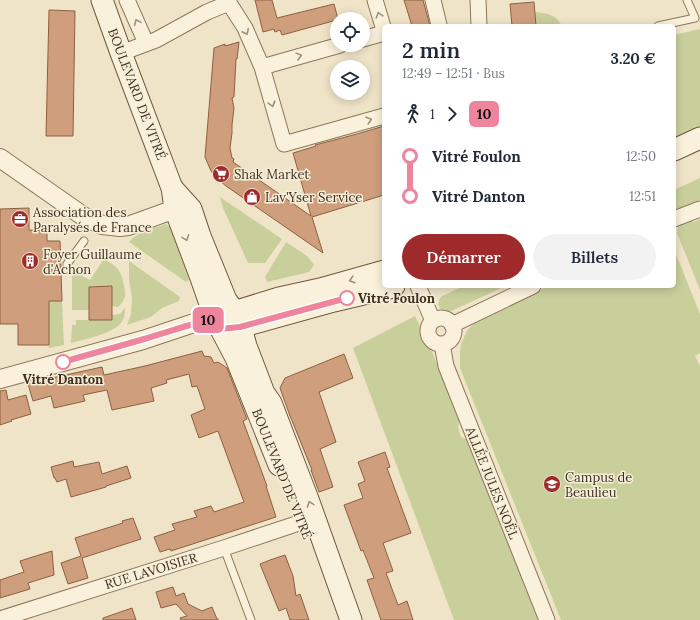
<!DOCTYPE html>
<html lang="fr">
<head>
<meta charset="utf-8">
<style>
  body { margin:0; font-family:Lora,serif; background:#f2f2f3; color:#1f2937; height:100vh; display:flex; flex-direction:column; font-size:15px; white-space:nowrap }
  * { box-sizing:border-box; margin:0 }
  p { font-size:13px; color:#747a83 }
  .icon { flex:none; width:22px; height:22px; fill:none; stroke:currentColor; stroke-width:2; stroke-linecap:round; stroke-linejoin:round }
  .map { position:relative; flex:1; overflow:hidden }
  .side { position:absolute; left:382px; top:24px; width:294px; height:264px; display:flex; flex-direction:column; background:#fff; border-radius:6px; box-shadow:0 2px 10px #0003 }
  .side>* { flex:none }
  .badge { padding:0 8px; border-radius:6px; font-size:14px; line-height:26px }
  .buttons { position:absolute; left:330px; top:12px; display:grid; gap:8px }
  .buttons a { display:grid; place-items:center; width:40px; height:40px; border-radius:50%; background:#fff; box-shadow:0 2px 10px #0003; font-size:20px }
  .map>.badge { position:absolute; translate:-50% -50%; box-shadow:0 0 0 2px #fff }
  .legs { display:flex; align-items:center; gap:6px; height:44px; padding:0 20px; font-size:13px }
  .legs p { margin-inline-start:auto }
  .overview { display:flex; align-items:center; justify-content:space-between; height:68px; padding:0 20px }
  h1 { font-size:22px; font-weight:600; line-height:30px }
  .cta { display:flex; gap:8px; margin-top:auto; padding:8px 20px }
  .cta a { flex:1; height:46px; border-radius:24px; background:#9e2a2b; color:#fff; font-size:16px; font-weight:600; line-height:46px; text-align:center }
  .cta a+a { background:#f2f2f3; color:#1f2937 }
  ul { padding:0 20px; list-style:none }
  li { display:flex; align-items:center; gap:14px; height:40px; font-size:15px }
  li i { display:grid; place-items:center; width:6px; height:100%; margin:0 5px; background:currentColor }
  li i::after { content:''; width:10px; height:10px; margin:-5px; border:3px solid; border-radius:50%; background:#fff }
  li p { margin-inline-start:auto }
  li:first-child i { background:linear-gradient(#0000 50%,currentColor 0) }
  li:last-child i { background:linear-gradient(currentColor 50%,#0000 0) }
  .map>svg:first-child { display:block }
  .green { fill:#c9cf9b }
  .building { fill:#cf9f7d; stroke:#8d5f41 }
  .lines { fill:none; stroke-linecap:round; stroke-linejoin:round }
  .service-casing { stroke:#8d765c; stroke-width:9 }
  .minor-casing { stroke:#8d765c; stroke-width:17 }
  .tertiary-casing { stroke:#8d765c; stroke-width:20 }
  .secondary-casing { stroke:#6f573f; stroke-width:23 }
  .service { stroke:#faf1dc; stroke-width:7 }
  .minor { stroke:#faf1dc; stroke-width:15 }
  .tertiary { stroke:#faf1dc; stroke-width:18 }
  .secondary { stroke:#faf1dc; stroke-width:21 }
  .oneway { stroke:#9c907e }
  .line-1-casing { stroke:#fff; stroke-width:9 }
  .line-1 { stroke:#ef859d; stroke-width:6 }
  .stop-1-dot { fill:#fff; stroke:#ef859d; stroke-width:2 }
  .labels { text-anchor:middle; dominant-baseline:central; stroke-width:3; stroke-linejoin:round; paint-order:stroke }
  .street-label { font-size:13px; fill:#3d2e20; stroke:#f7eed8 }
  .poi-label { font-size:13px; fill:#3d2e20; stroke:#f7eed8; text-anchor:start }
  .stop-label { font-size:13px; font-weight:bold; fill:#3d2e20; stroke:#f7eed8; text-anchor:start }
</style>
</head>
<body>
<div class="map">
<svg width="700" height="620" viewBox="0 0 700 620">
  <rect width="100%" height="100%" fill="#f0e4c8"/>
  <path class="green" d="M 535,12 C 547,13 556,14 562,26 L 536,26 Z
    M 700,29 L 700,128 L 674,140 L 674,35 Z
    M 700,178 L 700,200 L 674,210 L 674,190 Z
    M 220,197 L 282,239 L 265,263 L 248,263 L 223,208 Z
    M 691,219 L 693,222 L 700,219 L 700,290 L 677,233 C 677,224 683,222 691,219 Z
    M 166,224 L 170,227 L 189,280 L 186,282 L 129,242 C 138,231 153,229 166,224 Z
    M 286,242 L 307,256 L 314,265 L 309,272 L 267,282 L 265,277 Z
    M 674,249 L 700,314 L 700,353 L 695,356 L 700,366 L 700,620 L 561,620 L 460,368 L 460,352 L 461,344 L 467,331 L 473,324 L 488,315 L 548,286 L 674,286 Z
    M 104,259 C 118,267 121,270 124,286 C 125,290 126,296 124,299 C 123,302 120,305 118,307 L 112,306 L 112,286 L 89,287 L 89,310 L 72,310 L 72,271 L 90,280 Z
    M 129,261 L 180,297 L 179,301 L 162,308 L 151,317 L 127,325 L 131,314 L 132,298 L 129,279 Z
    M 464,286 L 506,286 L 449,312 C 439,312 435,303 442,296 Z
    M 49,301 L 62,301 L 64,345 L 49,348 Z
    M 125,308 C 125,313 125,318 121,323 C 114,333 83,340 71,343 L 72,325 L 76,325 L 76,320 L 112,320 L 112,315 L 120,314 Z
    M 415,316 L 430,347 L 460,419 L 458,427 L 461,437 L 468,440 L 539,620 L 454,620 L 353,348 Z"/>
  <path class="building" d="M 255,0 L 272,0 L 277,18 L 334,4 L 338,19 L 337,19 L 337,20 L 282,35 L 280,30 L 275,32 L 274,29 L 263,32 Z
    M 404,0 L 423,0 L 430,26 L 412,26 Z
    M 534,2 L 536,26 L 512,26 L 510,4 Z
    M 49,10 L 75,11 L 73,136 L 46,136 Z
    M 239,42 L 237,59 L 236,59 L 234,97 L 232,98 L 234,108 L 232,125 L 232,133 L 230,148 L 232,158 L 234,159 L 233,162 L 311,216 L 293,153 L 316,146 L 315,145 L 357,134 L 384,126 L 384,195 L 312,217 L 323,253 L 226,186 L 219,180 L 211,171 L 205,157 L 214,48 L 225,44 L 225,46 Z
    M 29,208 L 29,230 L 47,231 L 47,241 L 60,241 L 62,301 L 49,301 L 49,345 L 18,345 L 18,324 L 0,324 L 0,209 Z
    M 112,286 L 112,320 L 89,320 L 89,287 Z
    M 202,351 L 204,356 L 211,357 L 214,363 L 218,362 L 227,368 L 247,419 L 243,421 L 267,486 L 266,486 L 276,517 L 171,551 L 170,549 L 160,552 L 154,537 L 175,530 L 172,524 L 197,517 L 194,511 L 211,506 L 214,512 L 244,502 L 218,431 L 199,438 L 191,415 L 205,409 L 197,386 L 192,387 L 189,374 L 166,380 L 167,383 L 151,388 L 154,401 L 112,410 L 107,390 L 83,395 L 85,401 L 54,408 L 51,396 L 33,401 L 28,384 L 47,379 L 102,367 L 104,375 L 145,366 Z
    M 344,354 L 353,378 L 319,392 L 336,442 L 320,449 L 333,487 L 319,492 L 311,470 L 312,470 L 293,423 L 290,416 L 280,388 L 285,378 Z
    M 6,390 L 8,400 L 26,395 L 31,414 L 11,420 L 12,421 L 0,425 L 0,391 Z
    M 385,452 L 390,467 L 387,468 L 411,533 L 383,543 L 393,571 L 386,573 L 398,605 L 407,601 L 413,620 L 381,620 L 367,580 L 374,578 L 363,550 L 361,551 L 344,505 L 363,498 L 358,484 L 365,481 L 358,462 Z
    M 73,461 L 74,467 L 99,462 L 102,474 L 127,466 L 131,478 L 106,486 L 106,487 L 71,497 L 66,479 L 57,482 L 55,478 L 54,478 L 51,467 Z
    M 133,518 L 141,539 L 82,558 L 88,578 L 68,584 L 61,563 L 81,556 L 75,538 L 123,523 L 122,521 Z
    M 52,551 L 54,575 L 28,583 L 30,589 L 0,598 L 0,580 L 24,572 L 20,561 Z
    M 285,555 L 293,576 L 296,596 L 300,594 L 309,620 L 290,620 L 286,608 L 279,611 L 260,564 L 270,560 Z
    M 173,587 L 176,596 L 184,593 L 188,604 L 202,611 L 212,607 L 217,619 L 219,620 L 181,620 L 180,618 L 187,616 L 176,604 L 161,608 L 156,592 Z
    M 132,608 L 136,620 L 103,620 L 103,618 Z"/>
  <g class="lines">
    <g class="service-casing">
      <path id="service" d="M 658,26 L 695,18 L 687,0
        M 67,264 L 84,241
        M 224,548 L 251,620"/>
    </g>
    <g class="minor-casing">
      <path id="minor" d="M 127,0 L 146,43
        M 229,0 L 229,3 L 245,28 L 262,67 L 284,144 L 384,116
        M 375,0 L 384,30
        M 433,0 L 439,25
        M 478,0 L 479,26
        M 363,39 L 384,33
        M 121,53 L 156,40 L 207,12 L 229,3
        M 262,67 L 340,45
        M 674,219 L 700,209
        M 418,286 L 433,321
        M428 331a13 13 0 1 1 26 0a13 13 0 1 1-26 0Z
        M 452,325 L 533,286
        M 442,344 L 446,366 L 547,620
        M 0,619 L 224,548 L 302,522"/>
    </g>
    <g class="tertiary-casing">
      <path id="tertiary" d="M 0,158 L 83,216 L 102,225 L 120,227 L 128,226 L 175,209
        M 0,379 L 143,340 L 191,324 L 215,318"/>
    </g>
    <g class="secondary-casing">
      <path id="secondary" d="M 102,0 L 121,53 L 172,188 L 191,209 L 200,236 L 226,300 L 235,312 L 243,335 L 246,346 L 264,393 L 271,403 L 309,502 L 351,620
        M 674,150 L 700,138
        M 172,187 L 175,209 L 201,278 L 215,318 L 236,358 L 279,465
        M 221,316 L 279,298 L 320,289 L 384,271
        M 226,328 L 240,327 L 334,301 L 389,288 L 394,286"/>
    </g>
    <use href="#service" class="service"/>
    <use href="#minor" class="minor"/>
    <use href="#tertiary" class="tertiary"/>
    <use href="#secondary" class="secondary"/>
  </g>
  <defs><path id="oneway-chevron" d="M-2-3.5L2.5 0L-2 3.5" fill="none" stroke-width="1.6" stroke-linecap="round" stroke-linejoin="round"/></defs>
  <g class="oneway">
    <use href="#oneway-chevron" transform="translate(379 15) rotate(-107)"/>
    <use href="#oneway-chevron" transform="translate(137 22) rotate(-114)"/>
    <use href="#oneway-chevron" transform="translate(246 32) rotate(64)"/>
    <use href="#oneway-chevron" transform="translate(299 56) rotate(-15)"/>
    <use href="#oneway-chevron" transform="translate(272 104) rotate(74)"/>
    <use href="#oneway-chevron" transform="translate(369 120) rotate(-16)"/>
    <use href="#oneway-chevron" transform="translate(186 238) rotate(69)"/>
    <use href="#oneway-chevron" transform="translate(352 280) rotate(164)"/>
    <use href="#oneway-chevron" transform="translate(310 504) rotate(-110)"/>
  </g>
  <g class="lines">
    <g class="line-1-casing">
      <path id="line-1" d="M 63,362 C 90,354 117,347 144,339 C 168,332 191,324 215,318 L 220,329 L 240,327 L 347,298"/>
    </g>
    <use href="#line-1" class="line-1"/>
  </g>
  <defs>
    <g id="supermarket-disc" transform="scale(0.9)"><circle r="9.5" fill="#9e2a2b" stroke="#f7eed8"/><path d="M-6-5.5h2.5l.6 2H6L4.5 2H-2.5L-4.4-4H-6ZM-1.5 3.2a1.3 1.3 0 1 0 .1 0ZM3 3.2a1.3 1.3 0 1 0 .1 0Z" fill="#fff"/></g>
    <g id="shop-disc" transform="scale(0.9)"><circle r="9.5" fill="#9e2a2b" stroke="#f7eed8"/><path d="M-5-2.5h2.3a2.7 3.5 0 0 1 5.4 0H5L5.5 6h-11ZM-1.5-2.5h3a1.5 2.3 0 0 0-3 0Z" fill="#fff"/></g>
    <g id="office-disc" transform="scale(0.9)"><circle r="9.5" fill="#9e2a2b" stroke="#f7eed8"/><path d="M-6-3h4V-5.5h4V-3h4V5H-6ZM-1-4.5V-3h2v-1.5ZM-6 0V1H6V0Z" fill="#fff"/></g>
    <g id="building-disc" transform="scale(0.9)"><circle r="9.5" fill="#9e2a2b" stroke="#f7eed8"/><path d="M-4-6H4V6H1V3H-1V6H-4ZM-2.5-4.3h1.7v1.8h-1.7ZM.8-4.3h1.7v1.8H.8ZM-2.5-1h1.7V.8h-1.7ZM.8-1h1.7V.8H.8Z" fill="#fff"/></g>
    <g id="university-disc" transform="scale(0.9)"><circle r="9.5" fill="#9e2a2b" stroke="#f7eed8"/><path d="M0-5L7-2L0 1L-7-2ZM-4 1L0 2.5L4 1V4Q0 6-4 4Z" fill="#fff"/></g>
  </defs>
  <g fill-rule="evenodd">
    <use href="#supermarket-disc" x="221" y="174"/>
    <use href="#shop-disc" x="252" y="197"/>
    <use href="#office-disc" x="20" y="219"/>
    <use href="#building-disc" x="30" y="261"/>
    <use href="#university-disc" x="552" y="484"/>
  </g>
  <g class="stop-1-dot">
    <circle cx="347" cy="298" r="7"/>
    <circle cx="63" cy="362" r="7"/>
  </g>
  <g class="labels">
    <g class="street-label">
      <text transform="translate(137 94) rotate(69)">BOULEVARD DE VITRÉ</text>
      <text transform="translate(282 474) rotate(68)">BOULEVARD DE VITRÉ</text>
      <text transform="translate(492 483) rotate(68)">ALLÉE JULES NOËL</text>
      <text transform="translate(151 571) rotate(-17)">RUE LAVOISIER</text>
    </g>
    <g class="poi-label">
      <text x="234" y="174">Shak Market</text>
      <text x="265" y="197">Lav'Yser Service</text>
      <text x="33" y="212">Association des<tspan x="33" dy="15">Paralysés de France</tspan></text>
      <text x="43" y="254">Foyer Guillaume<tspan x="43" dy="15">d'Achon</tspan></text>
      <text x="565" y="477">Campus de<tspan x="565" dy="15">Beaulieu</tspan></text>
    </g>
    <g class="stop-label">
      <text x="358" y="298">Vitré Foulon</text>
      <text x="63" y="379" text-anchor="middle">Vitré Danton</text>
    </g>
  </g>
</svg>
<div class="buttons">
<a><svg class="icon" aria-label="locate" viewBox="0 0 24 24"><circle cx="12" cy="12" r="6"/><path d="M12 2v4M12 18v4M2 12h4M18 12h4"/></svg></a>
<a><svg class="icon" aria-label="layers" viewBox="0 0 24 24"><path d="M12 4l9 5-9 5-9-5zM3 14l9 5 9-5"/></svg></a>
</div>
<b class="badge" style="left:208px;top:320px;background:#ef859d;color:#111">10</b>
<section class="side">
<div class="overview"><div><h1>2 min</h1><p>12:49 – 12:51 · Bus</p></div><b>3.20 €</b></div>
<div class="legs"><svg class="icon" aria-label="walk" viewBox="0 0 24 24"><circle cx="13" cy="4" r="2"/><path d="M13 8l-2 6 4 7M11 14l-3 7M7 12l3-4h3l4 4"/></svg>1<svg class="icon" aria-label="forward" viewBox="0 0 24 24"><path d="M9 5l7 7-7 7"/></svg><b class="badge" style="background:#ef859d;color:#111">10</b></div>
<ul>
<li><i style="color:#ef859d"></i><b>Vitré Foulon</b><p>12:50</p></li>
<li><i style="color:#ef859d"></i><b>Vitré Danton</b><p>12:51</p></li>
</ul>
<div class="cta"><a>Démarrer</a><a>Billets</a></div>
</section>
</div>
</body>
</html>
